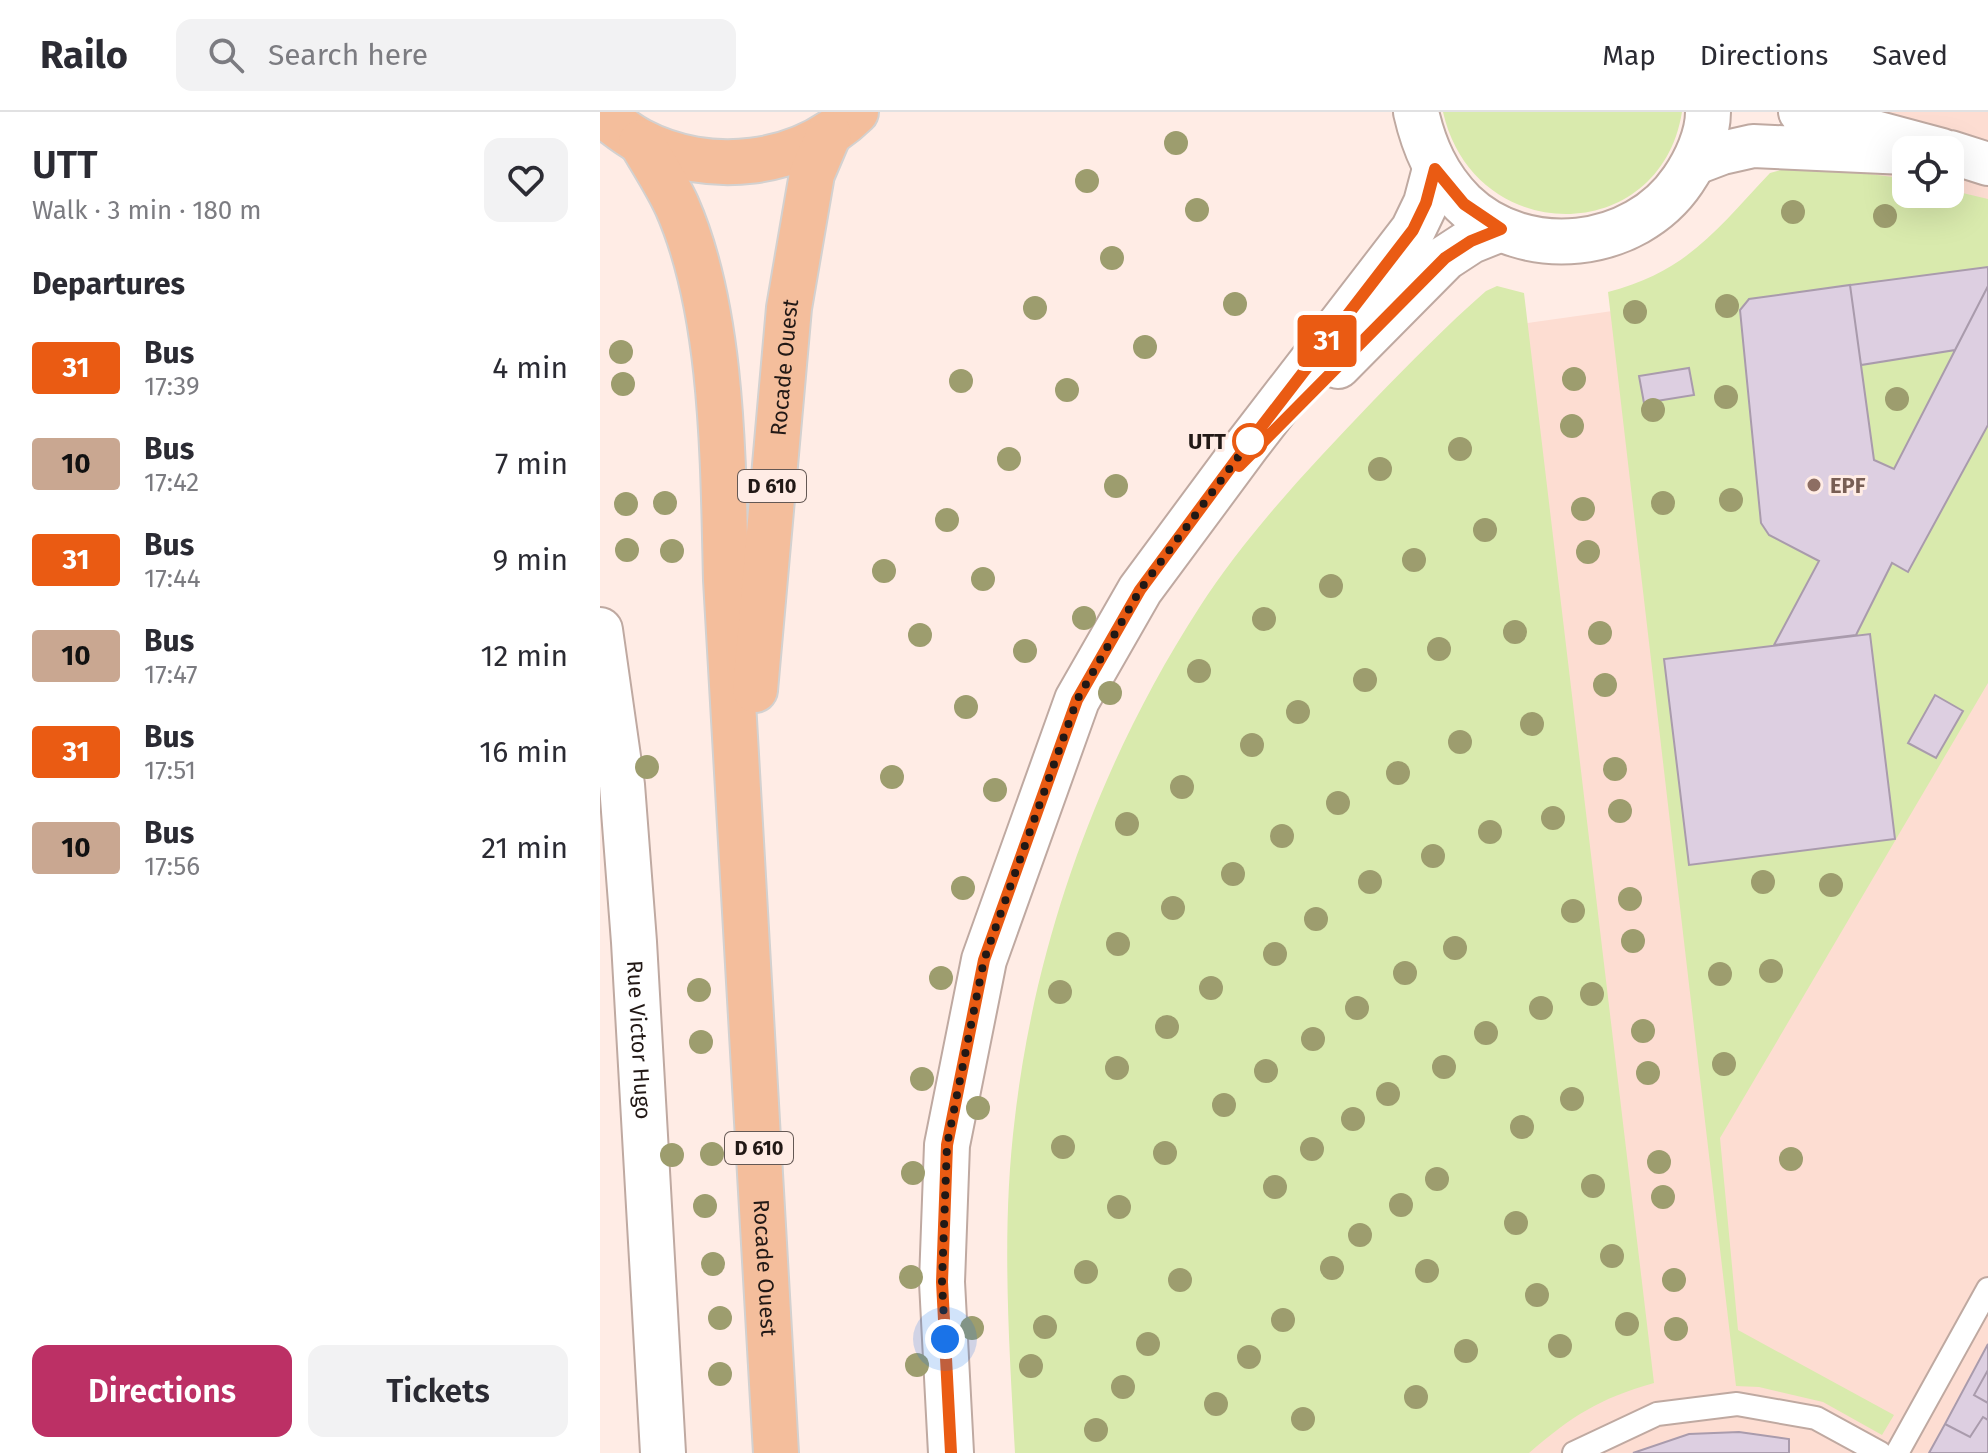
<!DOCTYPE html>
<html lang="en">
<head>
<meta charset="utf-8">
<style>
  body { margin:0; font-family:"Fira Sans",sans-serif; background:#f2f2f3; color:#2b2b33; height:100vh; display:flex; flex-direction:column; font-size:30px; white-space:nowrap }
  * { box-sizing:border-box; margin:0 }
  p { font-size:26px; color:#7c7c81 }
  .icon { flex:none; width:44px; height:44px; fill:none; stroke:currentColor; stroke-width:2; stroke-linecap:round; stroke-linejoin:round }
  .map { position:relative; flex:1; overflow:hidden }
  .drawer { display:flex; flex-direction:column; background:#fff; width:600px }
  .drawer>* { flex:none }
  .badge { padding:0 16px; border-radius:6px; font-size:28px; line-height:52px }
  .tools { position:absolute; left:1292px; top:24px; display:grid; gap:16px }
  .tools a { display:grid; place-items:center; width:72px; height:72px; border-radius:16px; background:#fff; box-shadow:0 8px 32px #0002; font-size:40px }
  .you { position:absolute; width:40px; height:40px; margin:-20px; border:6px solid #fff; border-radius:50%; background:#1a73e8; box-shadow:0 0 0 12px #1a73e833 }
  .map>.badge { position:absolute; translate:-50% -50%; box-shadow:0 0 0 4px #fff }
  h2 { padding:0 32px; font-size:30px; line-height:72px }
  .round { display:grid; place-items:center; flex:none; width:84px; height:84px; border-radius:16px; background:#f2f2f3 }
  .headline { display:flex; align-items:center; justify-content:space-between; height:136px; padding:0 32px }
  h1 { font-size:38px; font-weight:600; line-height:60px }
  .button { display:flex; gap:16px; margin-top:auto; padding:16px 32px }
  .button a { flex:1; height:92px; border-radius:16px; background:#bc3065; color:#fff; font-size:32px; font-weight:600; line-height:92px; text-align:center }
  .button a+a { background:#f2f2f3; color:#2b2b33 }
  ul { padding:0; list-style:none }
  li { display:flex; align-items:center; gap:24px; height:96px; padding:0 32px }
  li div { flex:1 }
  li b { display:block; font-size:30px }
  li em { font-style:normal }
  li .badge { min-width:88px; font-weight:700; text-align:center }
  header { display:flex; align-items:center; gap:48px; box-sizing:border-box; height:112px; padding:0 40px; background:#fff; border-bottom:2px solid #e1e1e2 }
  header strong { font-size:38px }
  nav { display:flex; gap:44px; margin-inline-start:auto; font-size:28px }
  .search { width:560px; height:72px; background:#f2f2f3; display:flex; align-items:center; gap:20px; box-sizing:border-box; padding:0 28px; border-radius:16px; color:#7c7c81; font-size:30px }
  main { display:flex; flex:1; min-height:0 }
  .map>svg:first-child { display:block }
  .built { fill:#fdddd2; fill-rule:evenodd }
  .green { fill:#d9eaad }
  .building { fill:#ddcfe1; stroke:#a99bac; stroke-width:2 }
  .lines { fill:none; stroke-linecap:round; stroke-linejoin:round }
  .service-casing { stroke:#bfa9a1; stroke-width:26 }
  .minor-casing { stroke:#bfa9a1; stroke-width:46 }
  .tertiary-casing { stroke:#bfa9a1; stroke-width:48 }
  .primary-casing { stroke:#d3d1d0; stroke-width:48 }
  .service { stroke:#fff; stroke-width:22 }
  .minor { stroke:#fff; stroke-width:42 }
  .tertiary { stroke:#fff; stroke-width:44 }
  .primary { stroke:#f4be9c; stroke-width:44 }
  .tree { fill:#9d9d6e }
  .line-casing { stroke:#fff; stroke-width:18 }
  .line { stroke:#ea5b13; stroke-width:12 }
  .walk { stroke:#221916; stroke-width:8; stroke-dasharray:0 14.4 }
  .stop-dot { fill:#fff; stroke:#ea5b13; stroke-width:4 }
  .education-dot { fill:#8d6e63; stroke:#ffece5; stroke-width:3 }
  .labels { text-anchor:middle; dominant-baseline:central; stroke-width:6; stroke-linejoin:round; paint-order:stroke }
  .shield { fill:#ffece5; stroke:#645854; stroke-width:2 }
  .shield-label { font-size:20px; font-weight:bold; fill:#221916 }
  .street-label { font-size:22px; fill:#221916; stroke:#ffece5 }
  .stop-label { font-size:22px; font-weight:bold; fill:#221916; stroke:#ffece5; text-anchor:end }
  .education-label { font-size:22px; font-weight:bold; fill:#785e54; stroke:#ffece5; text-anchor:start }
</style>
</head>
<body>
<header>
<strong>Railo</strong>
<div class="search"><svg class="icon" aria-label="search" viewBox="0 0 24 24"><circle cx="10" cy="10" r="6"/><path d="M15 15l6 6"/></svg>Search here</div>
<nav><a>Map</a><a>Directions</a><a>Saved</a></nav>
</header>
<main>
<section class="drawer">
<div class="headline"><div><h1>UTT</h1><p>Walk · 3 min · 180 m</p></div><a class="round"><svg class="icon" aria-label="heart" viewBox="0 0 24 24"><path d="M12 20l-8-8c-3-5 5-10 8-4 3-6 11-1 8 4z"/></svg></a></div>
<h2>Departures</h2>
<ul>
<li><span class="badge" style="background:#ea5b13;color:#fff">31</span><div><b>Bus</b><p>17:39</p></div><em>4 min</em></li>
<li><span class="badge" style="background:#c9a791;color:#111">10</span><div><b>Bus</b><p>17:42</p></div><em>7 min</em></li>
<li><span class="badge" style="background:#ea5b13;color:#fff">31</span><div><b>Bus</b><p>17:44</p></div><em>9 min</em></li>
<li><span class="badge" style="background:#c9a791;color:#111">10</span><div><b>Bus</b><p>17:47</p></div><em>12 min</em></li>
<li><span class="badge" style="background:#ea5b13;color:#fff">31</span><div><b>Bus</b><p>17:51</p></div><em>16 min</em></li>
<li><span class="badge" style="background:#c9a791;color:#111">10</span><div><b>Bus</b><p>17:56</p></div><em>21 min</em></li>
</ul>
<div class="button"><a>Directions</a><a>Tickets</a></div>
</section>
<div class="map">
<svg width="1388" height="1341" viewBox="0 0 1388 1341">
  <rect width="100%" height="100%" fill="#ffece5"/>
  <path class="built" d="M 1194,0 L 1388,0 L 1388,1341 L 441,1341 L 886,217 L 1055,193 L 1194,81 ZM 1306,38 L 1350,38 L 1350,82 L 1306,82 Z"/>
  <path class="green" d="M 843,0 L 1082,0 C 1060,136 874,136 843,0 Z
    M 1185,57 L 1237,58 L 1301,66 L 1306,67 L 1306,82 L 1350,82 L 1350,78 L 1388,87 L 1388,571 L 1120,1026 L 1138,1218 L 1294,1303 L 1282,1323 L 1223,1290 L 1159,1275 L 1136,1274 L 1008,180 C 1088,159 1116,118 1170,61 Z
    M 897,174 L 924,181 L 1054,1271 C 998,1287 972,1304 929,1341 L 415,1341 C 409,1229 401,1117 415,1005 C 436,825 501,648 599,496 C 648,420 711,354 773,289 C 810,251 846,214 886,179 Z"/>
  <path class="building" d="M 1388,155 L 1388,174 L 1355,238 L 1261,253 L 1250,173 Z
    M 1250,173 L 1274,348 L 1294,357 L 1388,174 L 1388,313 L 1308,460 L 1292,451 L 1256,523 L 1174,533 L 1219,449 L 1169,423 L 1161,411 L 1140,198 L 1149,187 Z
    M 1089,256 L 1094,283 L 1044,291 L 1039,264 Z
    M 1270,522 L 1295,727 L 1089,753 L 1064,547 Z
    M 1335,583 L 1363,599 L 1336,646 L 1308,631 Z
    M 1388,1232 L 1388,1258 L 1374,1283 L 1388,1291 L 1388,1308 L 1383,1305 L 1370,1325 L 1345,1312 Z
    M 1388,1258 L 1388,1291 L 1374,1283 Z
    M 1383,1305 L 1388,1308 L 1388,1341 L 1329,1341 L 1345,1312 L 1370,1325 Z
    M 1139,1320 L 1189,1327 L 1189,1341 L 1033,1341 L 1089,1322 Z"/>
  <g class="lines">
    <g class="service-casing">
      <path id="service" d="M 974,1341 L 1057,1302 L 1137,1292 L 1216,1306 L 1280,1341
        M 1297,1341 L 1388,1177"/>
    </g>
    <g class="minor-casing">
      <path id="minor" d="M 1200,0 L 1342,38
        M 1350,40 L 1388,52
        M 1093,52 L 1122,41 L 1153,34 L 1306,41"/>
    </g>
    <g class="tertiary-casing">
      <g id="tertiary">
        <path d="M 816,0 C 824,35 837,65 863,91 C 925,151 1035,139 1083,68 C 1096,49 1108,23 1108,0"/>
        <path d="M 738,254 L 845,146 L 871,129 L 901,117"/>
        <path id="s1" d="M 0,518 L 22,673 L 34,830 L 63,1341"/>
        <path d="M 351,1341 L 342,1170 L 347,1033 L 384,848 L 477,588 L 540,478 L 648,332 L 813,118 L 826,91 L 835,57"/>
      </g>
    </g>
    <g class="primary-casing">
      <g id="primary">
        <path d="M 0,0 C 13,11 25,21 40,29 C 108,65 200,55 256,0"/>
        <path id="s2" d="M 41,30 C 53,51 67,72 77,94 C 124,201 123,352 126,468 L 176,1341"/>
        <path id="s3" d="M 155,578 L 189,196 L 212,62 L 229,22"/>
      </g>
    </g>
    <use href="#service" class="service"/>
    <use href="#minor" class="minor"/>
    <use href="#tertiary" class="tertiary"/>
    <use href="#primary" class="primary"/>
  </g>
  <g class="tree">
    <circle cx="576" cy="31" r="12"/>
    <circle cx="487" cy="69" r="12"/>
    <circle cx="597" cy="98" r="12"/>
    <circle cx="1193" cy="100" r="12"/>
    <circle cx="1285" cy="104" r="12"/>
    <circle cx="512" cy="146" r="12"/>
    <circle cx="635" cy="192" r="12"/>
    <circle cx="1127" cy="194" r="12"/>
    <circle cx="435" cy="196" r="12"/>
    <circle cx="1035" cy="200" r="12"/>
    <circle cx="545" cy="235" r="12"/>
    <circle cx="21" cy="240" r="12"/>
    <circle cx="974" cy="267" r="12"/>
    <circle cx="361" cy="269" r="12"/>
    <circle cx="23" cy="272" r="12"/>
    <circle cx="467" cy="278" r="12"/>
    <circle cx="1126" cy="285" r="12"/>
    <circle cx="1297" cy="287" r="12"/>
    <circle cx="1053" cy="298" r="12"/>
    <circle cx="972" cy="314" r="12"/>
    <circle cx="860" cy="337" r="12"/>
    <circle cx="409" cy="347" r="12"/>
    <circle cx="780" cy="357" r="12"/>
    <circle cx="516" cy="374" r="12"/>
    <circle cx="1131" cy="388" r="12"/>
    <circle cx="65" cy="391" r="12"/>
    <circle cx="1063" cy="391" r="12"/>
    <circle cx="26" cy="392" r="12"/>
    <circle cx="983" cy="397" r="12"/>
    <circle cx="347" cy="408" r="12"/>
    <circle cx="885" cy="418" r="12"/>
    <circle cx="27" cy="438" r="12"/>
    <circle cx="72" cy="439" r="12"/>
    <circle cx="988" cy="440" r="12"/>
    <circle cx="814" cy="448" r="12"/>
    <circle cx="284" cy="459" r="12"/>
    <circle cx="383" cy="467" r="12"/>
    <circle cx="731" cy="474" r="12"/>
    <circle cx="484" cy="506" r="12"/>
    <circle cx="664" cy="507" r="12"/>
    <circle cx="915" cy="520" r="12"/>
    <circle cx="1000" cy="521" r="12"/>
    <circle cx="320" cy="523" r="12"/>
    <circle cx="839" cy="537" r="12"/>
    <circle cx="425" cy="539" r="12"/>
    <circle cx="599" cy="559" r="12"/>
    <circle cx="765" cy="568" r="12"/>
    <circle cx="1005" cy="573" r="12"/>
    <circle cx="510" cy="581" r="12"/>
    <circle cx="366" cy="595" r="12"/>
    <circle cx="698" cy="600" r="12"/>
    <circle cx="932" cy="612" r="12"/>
    <circle cx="860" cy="630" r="12"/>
    <circle cx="652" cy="633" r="12"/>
    <circle cx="47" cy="655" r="12"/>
    <circle cx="1015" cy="657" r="12"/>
    <circle cx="798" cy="661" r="12"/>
    <circle cx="292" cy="665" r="12"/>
    <circle cx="582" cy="675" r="12"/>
    <circle cx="395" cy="678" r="12"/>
    <circle cx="738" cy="691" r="12"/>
    <circle cx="1020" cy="699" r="12"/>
    <circle cx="953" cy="706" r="12"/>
    <circle cx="527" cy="712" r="12"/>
    <circle cx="890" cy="720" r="12"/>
    <circle cx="682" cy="724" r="12"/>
    <circle cx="833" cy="744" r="12"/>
    <circle cx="633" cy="762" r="12"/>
    <circle cx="770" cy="770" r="12"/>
    <circle cx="1163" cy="770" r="12"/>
    <circle cx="1231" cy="773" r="12"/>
    <circle cx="363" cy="776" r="12"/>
    <circle cx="1030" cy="787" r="12"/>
    <circle cx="573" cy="796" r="12"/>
    <circle cx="973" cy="799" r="12"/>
    <circle cx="716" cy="807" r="12"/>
    <circle cx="1033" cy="829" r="12"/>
    <circle cx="518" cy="832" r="12"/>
    <circle cx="855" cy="836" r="12"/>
    <circle cx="675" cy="842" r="12"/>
    <circle cx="1171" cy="859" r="12"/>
    <circle cx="805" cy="861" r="12"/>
    <circle cx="1120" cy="862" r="12"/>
    <circle cx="341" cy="866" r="12"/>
    <circle cx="611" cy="876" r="12"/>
    <circle cx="99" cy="878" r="12"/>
    <circle cx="460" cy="880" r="12"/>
    <circle cx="992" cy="882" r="12"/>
    <circle cx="757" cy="896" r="12"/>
    <circle cx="941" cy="896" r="12"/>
    <circle cx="567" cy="915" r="12"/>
    <circle cx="1043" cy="919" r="12"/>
    <circle cx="886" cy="921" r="12"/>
    <circle cx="713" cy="927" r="12"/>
    <circle cx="101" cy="930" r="12"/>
    <circle cx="1124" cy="952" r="12"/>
    <circle cx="844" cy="955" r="12"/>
    <circle cx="517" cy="956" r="12"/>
    <circle cx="666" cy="959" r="12"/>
    <circle cx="1048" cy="961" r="12"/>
    <circle cx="322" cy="967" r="12"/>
    <circle cx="788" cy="982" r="12"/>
    <circle cx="972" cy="987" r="12"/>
    <circle cx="624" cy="993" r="12"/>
    <circle cx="378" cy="996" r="12"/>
    <circle cx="753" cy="1007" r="12"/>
    <circle cx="922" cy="1015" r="12"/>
    <circle cx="463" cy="1035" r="12"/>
    <circle cx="712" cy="1037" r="12"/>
    <circle cx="565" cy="1041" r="12"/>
    <circle cx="112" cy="1042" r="12"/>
    <circle cx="72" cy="1043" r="12"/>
    <circle cx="1191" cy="1047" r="12"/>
    <circle cx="1059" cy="1050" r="12"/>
    <circle cx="313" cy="1061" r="12"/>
    <circle cx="837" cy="1067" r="12"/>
    <circle cx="993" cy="1074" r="12"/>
    <circle cx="675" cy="1075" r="12"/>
    <circle cx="1063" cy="1085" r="12"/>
    <circle cx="801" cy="1093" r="12"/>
    <circle cx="105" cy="1094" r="12"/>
    <circle cx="519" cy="1095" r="12"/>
    <circle cx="916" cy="1111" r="12"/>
    <circle cx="760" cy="1123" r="12"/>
    <circle cx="1012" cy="1144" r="12"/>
    <circle cx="113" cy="1152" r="12"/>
    <circle cx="732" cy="1156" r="12"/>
    <circle cx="827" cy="1159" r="12"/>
    <circle cx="486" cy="1160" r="12"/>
    <circle cx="311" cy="1165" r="12"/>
    <circle cx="580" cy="1168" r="12"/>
    <circle cx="1074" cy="1168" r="12"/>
    <circle cx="937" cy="1183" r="12"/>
    <circle cx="120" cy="1206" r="12"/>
    <circle cx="683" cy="1208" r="12"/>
    <circle cx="1027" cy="1212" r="12"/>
    <circle cx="445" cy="1215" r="12"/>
    <circle cx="372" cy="1216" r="12"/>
    <circle cx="1076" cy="1217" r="12"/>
    <circle cx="548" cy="1232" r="12"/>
    <circle cx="960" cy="1234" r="12"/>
    <circle cx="866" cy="1239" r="12"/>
    <circle cx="649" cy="1245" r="12"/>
    <circle cx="317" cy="1253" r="12"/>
    <circle cx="431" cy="1254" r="12"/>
    <circle cx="120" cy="1262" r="12"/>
    <circle cx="523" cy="1275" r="12"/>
    <circle cx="816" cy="1285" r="12"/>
    <circle cx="616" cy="1292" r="12"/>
    <circle cx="703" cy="1307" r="12"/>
    <circle cx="496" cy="1318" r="12"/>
  </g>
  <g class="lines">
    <g class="line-casing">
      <path id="line" d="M 351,1341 L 342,1170 L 347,1033 L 384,848 L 477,588 L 540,478 L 648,332 L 813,118 L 826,91 L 835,57 L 864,92 L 901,117 L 871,129 L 845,146 L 639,354"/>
    </g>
    <use href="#line" class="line"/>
    <path class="walk" d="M 345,1227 L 342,1170 L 347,1033 L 384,848 L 477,588 L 540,478 L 650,329"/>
  </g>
  <circle class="stop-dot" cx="650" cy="329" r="16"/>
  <circle class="education-dot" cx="1214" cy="373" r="8"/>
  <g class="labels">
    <g class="shield">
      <rect x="138" y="358" width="68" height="32" rx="6"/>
      <rect x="125" y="1020" width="68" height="32" rx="6"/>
    </g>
    <g class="shield-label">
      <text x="172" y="374">D 610</text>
      <text x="159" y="1036">D 610</text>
    </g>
    <g class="street-label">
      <text stroke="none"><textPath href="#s3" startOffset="324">Rocade Ouest</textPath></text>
      <text stroke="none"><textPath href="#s1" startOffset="412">Rue Victor Hugo</textPath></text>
      <text stroke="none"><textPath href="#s2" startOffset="1142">Rocade Ouest</textPath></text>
    </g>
    <g class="stop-label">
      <text x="626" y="329">UTT</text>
    </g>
    <g class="education-label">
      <text x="1230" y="373">EPF</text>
    </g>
  </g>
</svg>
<div class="tools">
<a><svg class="icon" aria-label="locate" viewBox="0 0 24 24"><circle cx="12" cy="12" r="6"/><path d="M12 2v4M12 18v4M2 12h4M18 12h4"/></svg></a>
</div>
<div class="you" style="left:345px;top:1227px"></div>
<b class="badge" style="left:727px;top:229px;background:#ea5b13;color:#fff">31</b>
</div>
</main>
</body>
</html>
